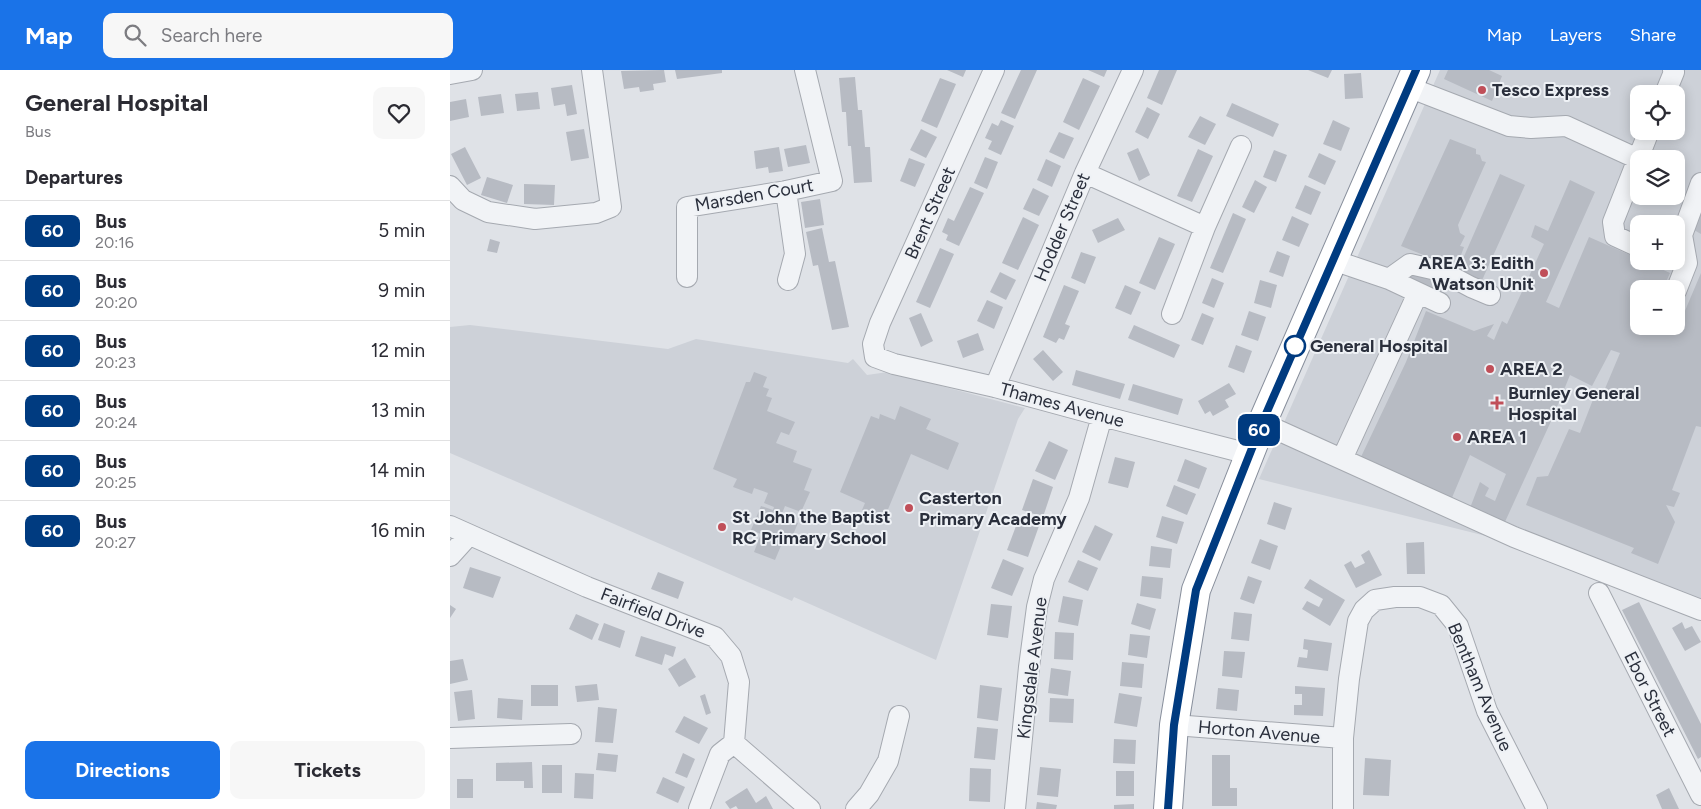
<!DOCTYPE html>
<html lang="en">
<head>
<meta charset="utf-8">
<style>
  body { margin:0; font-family:Figtree,sans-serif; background:#f7f7f7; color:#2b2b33; height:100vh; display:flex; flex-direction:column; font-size:19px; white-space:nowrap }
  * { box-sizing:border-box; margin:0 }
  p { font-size:16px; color:#7c7c81 }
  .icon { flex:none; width:28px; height:28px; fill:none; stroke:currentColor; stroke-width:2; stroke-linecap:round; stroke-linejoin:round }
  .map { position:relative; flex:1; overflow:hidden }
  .details { display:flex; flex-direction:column; background:#fff; width:450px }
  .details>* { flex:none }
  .badge { padding:0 10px; border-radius:8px; font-size:18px; line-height:32px }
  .controls { position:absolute; left:1180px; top:15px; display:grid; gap:10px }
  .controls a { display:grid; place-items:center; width:55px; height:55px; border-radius:10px; background:#fff; box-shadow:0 2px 12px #0003; font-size:25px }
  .map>.badge { position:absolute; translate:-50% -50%; box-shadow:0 0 0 2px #fff }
  h2 { padding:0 25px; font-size:19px; line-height:45px }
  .round { display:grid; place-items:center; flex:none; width:52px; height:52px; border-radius:10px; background:#f7f7f7 }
  .head { display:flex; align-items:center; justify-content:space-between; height:85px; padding:0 25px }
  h1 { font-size:24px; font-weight:700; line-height:38px }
  .primary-button { display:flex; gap:10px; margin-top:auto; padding:10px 25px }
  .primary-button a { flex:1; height:58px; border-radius:10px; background:#1a73e8; color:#fff; font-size:20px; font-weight:700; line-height:58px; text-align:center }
  .primary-button a+a { background:#f7f7f7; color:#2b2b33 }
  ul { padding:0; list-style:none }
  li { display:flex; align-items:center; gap:15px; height:60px; padding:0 25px; border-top:1px solid #e1e1e2 }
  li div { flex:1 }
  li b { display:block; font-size:19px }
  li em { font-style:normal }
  li .badge { min-width:55px; font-weight:700; text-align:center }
  header { display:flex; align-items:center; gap:30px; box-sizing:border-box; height:70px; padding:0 25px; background:#1a73e8; color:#fff }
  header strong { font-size:24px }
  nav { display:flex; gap:28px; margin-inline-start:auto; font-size:18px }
  .search { width:350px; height:45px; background:#f7f7f7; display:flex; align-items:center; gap:12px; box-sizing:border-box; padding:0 18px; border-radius:10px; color:#7c7c81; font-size:19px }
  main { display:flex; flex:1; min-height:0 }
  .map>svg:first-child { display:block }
  .built { fill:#cdd1d8; fill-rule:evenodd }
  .building { fill:#b7bbc3 }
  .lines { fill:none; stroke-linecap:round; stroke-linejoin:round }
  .minor-casing { stroke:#a5a9b0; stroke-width:22 }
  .highway-casing { stroke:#888f9c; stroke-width:30 }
  .minor { stroke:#f1f3f6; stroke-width:20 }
  .highway { stroke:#fff; stroke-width:28 }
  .line-casing { stroke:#fff; stroke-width:11 }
  .line { stroke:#003b80; stroke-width:8 }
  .poi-dot { fill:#c04f59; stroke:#eef1f5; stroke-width:2 }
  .stop-dot { fill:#fff; stroke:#003b80; stroke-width:2.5 }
  .labels { text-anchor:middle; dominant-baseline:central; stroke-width:4; stroke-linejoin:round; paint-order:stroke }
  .poi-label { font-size:18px; font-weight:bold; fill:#2a2f3c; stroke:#eef1f5; text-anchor:start }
  .street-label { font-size:18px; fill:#2a2f3c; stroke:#eef1f5 }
  .stop-label { font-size:18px; font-weight:bold; fill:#2a2f3c; stroke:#eef1f5; text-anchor:start }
</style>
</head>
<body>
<header>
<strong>Map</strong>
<div class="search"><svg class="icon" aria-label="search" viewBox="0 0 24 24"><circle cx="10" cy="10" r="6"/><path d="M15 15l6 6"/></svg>Search here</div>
<nav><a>Map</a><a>Layers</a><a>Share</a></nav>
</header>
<main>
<section class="details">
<div class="head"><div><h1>General Hospital</h1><p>Bus</p></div><a class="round"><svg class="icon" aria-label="heart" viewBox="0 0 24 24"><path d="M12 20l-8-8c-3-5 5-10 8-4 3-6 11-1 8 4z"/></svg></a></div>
<h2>Departures</h2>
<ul>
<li><span class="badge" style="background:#003b80;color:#fff">60</span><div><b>Bus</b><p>20:16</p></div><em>5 min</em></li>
<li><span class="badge" style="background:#003b80;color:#fff">60</span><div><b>Bus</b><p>20:20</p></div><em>9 min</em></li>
<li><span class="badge" style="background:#003b80;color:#fff">60</span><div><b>Bus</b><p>20:23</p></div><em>12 min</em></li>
<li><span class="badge" style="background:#003b80;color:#fff">60</span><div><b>Bus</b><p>20:24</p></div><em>13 min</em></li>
<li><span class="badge" style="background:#003b80;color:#fff">60</span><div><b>Bus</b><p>20:25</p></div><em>14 min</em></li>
<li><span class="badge" style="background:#003b80;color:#fff">60</span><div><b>Bus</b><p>20:27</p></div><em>16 min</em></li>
</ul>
<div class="primary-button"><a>Directions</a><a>Tickets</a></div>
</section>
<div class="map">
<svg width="1251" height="739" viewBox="0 0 1251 739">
  <rect width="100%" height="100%" fill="#dfe2e7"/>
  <path class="built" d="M 990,0 L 1251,0 L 1251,548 L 1040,467 L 809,409 ZM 1189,24 L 1226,24 L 1226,61 L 1189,61 ZM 1189,89 L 1226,89 L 1226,126 L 1189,126 ZM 1189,154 L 1226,154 L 1226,191 L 1189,191 ZM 1189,219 L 1226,219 L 1226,256 L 1189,256 Z
    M 20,255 L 218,279 L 246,269 L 398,293 L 403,289 L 417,305 L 438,302 L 575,338 L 568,349 L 486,590 L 344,527 L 342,531 L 0,383 L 0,257 Z"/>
  <path class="building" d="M 214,0 L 216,12 L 203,14 L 204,20 L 190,22 L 189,17 L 174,19 L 171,1 Z
    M 225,0 L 272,0 L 272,3 L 227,9 Z
    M 497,0 L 516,0 L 513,7 Z
    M 571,0 L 587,0 L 565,49 L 551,43 Z
    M 638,0 L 657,0 L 654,7 Z
    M 709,0 L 727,0 L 712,35 L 697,28 Z
    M 858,0 L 882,0 L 878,8 Z
    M 998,0 L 1039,0 L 1052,6 L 1042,31 L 994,9 Z
    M 911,3 L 913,28 L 895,29 L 894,4 Z
    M 405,7 L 408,40 L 412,40 L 415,77 L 420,77 L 422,112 L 404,113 L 401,76 L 398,76 L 396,42 L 392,42 L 389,8 Z
    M 490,8 L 506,14 L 487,58 L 471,51 Z
    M 633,8 L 650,16 L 629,60 L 613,52 Z
    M 122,15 L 127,44 L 117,46 L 115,34 L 104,36 L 101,18 Z
    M 88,22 L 90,39 L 67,41 L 65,24 Z
    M 51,24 L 54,43 L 31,46 L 28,27 Z
    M 16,29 L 19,47 L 0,51 L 0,32 Z
    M 782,33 L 829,54 L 823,67 L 776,46 Z
    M 697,37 L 710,44 L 698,69 L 685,62 Z
    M 750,46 L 766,54 L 755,75 L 738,67 Z
    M 551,50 L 564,56 L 551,85 L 538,79 L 542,71 L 535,68 L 542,53 L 548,56 Z
    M 883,50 L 900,58 L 891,81 L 873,74 Z
    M 134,59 L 139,88 L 121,91 L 116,62 Z
    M 471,59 L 487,67 L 476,88 L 460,80 Z
    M 609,62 L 624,68 L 614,89 L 599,82 Z
    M 1000,69 L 1026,79 L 1026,84 L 1030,85 L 1032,91 L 1036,92 L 1008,155 L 1010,163 L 1015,166 L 1010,176 L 1014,177 L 1011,185 L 1005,187 L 1001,196 L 951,176 Z
    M 356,75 L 360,93 L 338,97 L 334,79 Z
    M 15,77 L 31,108 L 17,115 L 1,84 Z
    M 329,77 L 333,101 L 319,103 L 318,97 L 306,99 L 304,81 Z
    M 688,78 L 700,105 L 689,111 L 677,83 Z
    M 748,79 L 763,86 L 742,132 L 727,126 Z
    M 824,80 L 837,85 L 826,112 L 813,107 Z
    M 869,83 L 886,91 L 875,115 L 858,107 Z
    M 535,87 L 548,92 L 537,119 L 524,113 Z
    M 459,88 L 475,94 L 465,117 L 450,111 Z
    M 596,89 L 611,96 L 602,117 L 587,110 Z
    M 1050,104 L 1075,115 L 1029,217 L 1005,207 Z
    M 37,107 L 63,115 L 57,133 L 31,125 Z
    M 805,110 L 817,117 L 804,143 L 792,137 Z
    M 1120,110 L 1145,122 L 1096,232 L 1109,238 L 1139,167 L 1189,189 L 1189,191 L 1194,191 L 1220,203 L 1213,219 L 1189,219 L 1189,256 L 1209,256 L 1226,262 L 1251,203 L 1251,357 L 1246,356 L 1222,420 L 1230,423 L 1224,437 L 1216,435 L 1225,452 L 1208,494 L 1181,483 L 1184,478 L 1076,435 L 1087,407 L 1098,406 L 1119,359 L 1130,363 L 1144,327 L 1154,321 L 1170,283 L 1161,280 L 1142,316 L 1120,305 L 1102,349 L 1054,454 L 1020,438 L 1030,412 L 1039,418 L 1035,426 L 1045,431 L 1056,404 L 1020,385 L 1001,430 L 910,389 L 956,292 L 976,241 L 1024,261 L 1044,254 L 1037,266 L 1044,270 L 1052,251 L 1057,254 L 1094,174 L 1081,167 L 1085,155 L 1098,161 Z
    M 74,114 L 105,115 L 104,135 L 74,134 Z
    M 855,115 L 871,122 L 861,145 L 845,138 Z
    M 520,117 L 534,123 L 509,176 L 496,170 L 498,165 L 492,162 L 498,148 L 504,151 Z
    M 583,118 L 599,126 L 589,146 L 573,139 Z
    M 370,129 L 374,155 L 355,158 L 351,132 Z
    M 1251,142 L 1251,164 L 1244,160 Z
    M 783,143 L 796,149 L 773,203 L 760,198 Z
    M 842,146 L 859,154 L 849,177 L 832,170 Z
    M 573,147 L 589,155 L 568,200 L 552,193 Z
    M 668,148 L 675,160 L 648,173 L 642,160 Z
    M 372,158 L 379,192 L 385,191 L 399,257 L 382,260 L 368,195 L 363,196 L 356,162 Z
    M 709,167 L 725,174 L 705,220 L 689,213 Z
    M 40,169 L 50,172 L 47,183 L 37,181 Z
    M 490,178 L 504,184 L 480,238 L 466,232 Z
    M 827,181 L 840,186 L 833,207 L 819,202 Z
    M 631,182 L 646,187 L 635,214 L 621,208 Z
    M 960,196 L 1001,209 L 990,230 L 949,210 Z
    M 550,202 L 566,210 L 556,230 L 540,222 Z
    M 762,208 L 774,213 L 764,238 L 752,233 Z
    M 810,210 L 827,215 L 821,238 L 804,233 Z
    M 614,215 L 629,221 L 615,254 L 620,256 L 614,270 L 609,268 L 606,273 L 593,267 Z
    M 675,215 L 691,222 L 681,245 L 665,238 Z
    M 537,230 L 553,237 L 544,259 L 527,251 Z
    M 799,241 L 816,247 L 808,271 L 791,265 Z
    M 471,243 L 483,271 L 471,277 L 459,248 Z
    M 752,243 L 764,248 L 753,275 L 741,270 Z
    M 684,255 L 730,275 L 724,288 L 678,268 Z
    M 528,263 L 534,280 L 513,288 L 507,271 Z
    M 786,275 L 802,281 L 794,303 L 778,297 Z
    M 593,280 L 613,302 L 603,311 L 583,289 Z
    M 626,300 L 675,314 L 670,329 L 622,315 Z
    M 304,302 L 317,307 L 313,317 L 319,319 L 316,326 L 322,328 L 317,341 L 345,352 L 339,365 L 331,362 L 326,373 L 347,381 L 343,392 L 362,399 L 354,420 L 360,422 L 351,442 L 335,436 L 331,446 L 348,453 L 339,474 L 333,471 L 325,490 L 304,482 L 311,464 L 301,460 L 311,436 L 323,440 L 324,437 L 314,433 L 318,423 L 304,418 L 302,424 L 283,417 L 287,409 L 263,399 L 296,312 L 300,312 Z
    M 779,313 L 786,324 L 775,330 L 779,337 L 763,346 L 760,341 L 755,344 L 748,331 Z
    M 683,314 L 733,329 L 728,345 L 678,330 Z
    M 450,336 L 481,349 L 476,359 L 509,373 L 498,400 L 461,384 L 434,449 L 412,440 L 415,433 L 390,422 L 421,346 L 429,349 L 430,344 L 445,350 Z
    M 599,371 L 618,380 L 605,410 L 585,401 Z
    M 665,387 L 685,392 L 678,418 L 658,413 Z
    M 735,389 L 757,398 L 749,419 L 727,411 Z
    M 583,409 L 603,417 L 593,447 L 572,440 Z
    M 724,415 L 746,424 L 737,445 L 716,436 Z
    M 824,432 L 842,438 L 835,460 L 817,454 Z
    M 712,446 L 734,452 L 727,474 L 706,467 Z
    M 569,448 L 589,456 L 578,487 L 557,480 Z
    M 645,455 L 663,464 L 650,491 L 632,482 Z
    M 810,469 L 828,476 L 820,500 L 801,493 Z
    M 974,472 L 975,504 L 957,504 L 956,473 Z
    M 701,476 L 722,479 L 720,498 L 699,496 Z
    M 919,480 L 932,505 L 906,518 L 894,495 L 901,491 L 905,498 L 915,493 L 911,485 Z
    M 553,489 L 574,498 L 562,526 L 541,518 Z
    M 628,490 L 648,498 L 638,521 L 618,512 Z
    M 20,497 L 51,507 L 43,528 L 13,518 Z
    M 208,502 L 234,512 L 228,529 L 201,519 Z
    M 692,506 L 713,508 L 711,529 L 690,526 Z
    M 798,506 L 812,511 L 804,534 L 790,529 Z
    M 860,509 L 895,530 L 880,556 L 852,539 L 857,531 L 869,537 L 873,529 L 854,518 Z
    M 613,526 L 633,530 L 628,556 L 608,552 Z
    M 1189,532 L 1251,654 L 1251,687 L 1248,689 L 1172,540 Z
    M 687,533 L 706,539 L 700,560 L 681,554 Z
    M 541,534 L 562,536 L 558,568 L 537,565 Z
    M 0,535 L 6,539 L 0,548 Z
    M 784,542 L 802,544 L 799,571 L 781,569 Z
    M 126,544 L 149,554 L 142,570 L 119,559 Z
    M 1232,552 L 1235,559 L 1242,556 L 1251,572 L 1235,581 L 1222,558 Z
    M 154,553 L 175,561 L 170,578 L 148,570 Z
    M 605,562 L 624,563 L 623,590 L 604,589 Z
    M 680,564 L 700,566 L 697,588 L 678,585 Z
    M 191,566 L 226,577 L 223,587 L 215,584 L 212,595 L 185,586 Z
    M 854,569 L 882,573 L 878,601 L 847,597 L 849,587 L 857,588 L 858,580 L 853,579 Z
    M 774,581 L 795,582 L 792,608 L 772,606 Z
    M 235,588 L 246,607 L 229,617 L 218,599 Z
    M 13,589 L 18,610 L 0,614 L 0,591 Z
    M 672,592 L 694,594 L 692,618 L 670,616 Z
    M 601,598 L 621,601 L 618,626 L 598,623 Z
    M 147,614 L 149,630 L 127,632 L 125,616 Z
    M 81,615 L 108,615 L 108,636 L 81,636 Z
    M 530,615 L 552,618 L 548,651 L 527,648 Z
    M 845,616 L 875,618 L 873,646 L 844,645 L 844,635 L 852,635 L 852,624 L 845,624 Z
    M 768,618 L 789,620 L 787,641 L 766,639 Z
    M 22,620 L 25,649 L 8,651 L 4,622 Z
    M 669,623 L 692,627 L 687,657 L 664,653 Z
    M 255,624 L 261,643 L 256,645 L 250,626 Z
    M 48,628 L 73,630 L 72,650 L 47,648 Z
    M 600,628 L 624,629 L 623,653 L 599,652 Z
    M 148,637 L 167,639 L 163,673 L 145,672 Z
    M 234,646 L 258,658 L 249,674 L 225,662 Z
    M 527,657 L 548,659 L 545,690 L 524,688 Z
    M 664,669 L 686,670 L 685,694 L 663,693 Z
    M 148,683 L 168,685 L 166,702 L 146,700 Z
    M 233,683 L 245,689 L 237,708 L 225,703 Z
    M 762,685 L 780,685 L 780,718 L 787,718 L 787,736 L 762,736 Z
    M 915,688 L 941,690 L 939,726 L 913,725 Z
    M 82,692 L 83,718 L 74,718 L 74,711 L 46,711 L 46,693 Z
    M 92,695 L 112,695 L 112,723 L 92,723 Z
    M 590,697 L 611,699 L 608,727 L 587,725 Z
    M 520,698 L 541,699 L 540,732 L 519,731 Z
    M 666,701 L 684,701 L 684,726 L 666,726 Z
    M 125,703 L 144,704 L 143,729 L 124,728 Z
    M 213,707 L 235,717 L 228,733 L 206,723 Z
    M 7,709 L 23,709 L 23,728 L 7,728 Z
    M 297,718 L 306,733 L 316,726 L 323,739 L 288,739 L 286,736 L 280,739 L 275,732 Z
    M 1219,718 L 1229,739 L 1212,739 L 1206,725 Z
    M 587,732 L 607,735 L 606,739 L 586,739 Z
    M 684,734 L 684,739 L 664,739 L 664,735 Z"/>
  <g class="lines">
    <g class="minor-casing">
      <path id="minor" d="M 544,0 L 430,253 L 423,274 L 425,287 L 444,294 L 545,317 L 652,346 L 799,384
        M 0,4 L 22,0
        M 958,17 L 1059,56 L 1081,58 L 1116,56 L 1188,89
        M 1215,24 L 1224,2 L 1223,0
        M 635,103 L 755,157
        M 0,116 L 13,130 L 38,142 L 85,149 L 146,143 L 161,137 L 142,0
        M 336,121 L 345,184 L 338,210
        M 1189,177 L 1165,166 L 1163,152 L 1199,61
        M 883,190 L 939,209 L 960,194 L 991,201 L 1021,217 L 1040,225
        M 237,207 L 237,137 L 336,121 L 382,111 L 355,0
        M 939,209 L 990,233
        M 1226,221 L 1237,193 L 1232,165 L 1251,113
        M 722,244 L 755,157 L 791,76
        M 545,317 L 635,103 L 683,0
        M 812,353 L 1064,467 L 1251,540
        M 892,389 L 968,223
        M 0,456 L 137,517 L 265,567 L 281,586 L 289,612 L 284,673
        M 0,486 L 19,465
        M 1149,523 L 1251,725
        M 724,655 L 893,668
        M 0,668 L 121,664
        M 284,673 L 360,739
        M 249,739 L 270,684 L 284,673
        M 406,739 L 419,724 L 438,691 L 449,646
        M 565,739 L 579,597 L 587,537 L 594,509 L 629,428 L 652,346
        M 893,739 L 893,668 L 899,609 L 908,551 L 914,540 L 925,530 L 945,527 L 970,527 L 991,535 L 1008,556 L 1037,641 L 1087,739"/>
    </g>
    <g class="highway-casing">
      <path id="highway" d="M 718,739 L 724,655 L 746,520 L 812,353 L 966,0"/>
    </g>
    <use href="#minor" class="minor"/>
    <use href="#highway" class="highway"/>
  </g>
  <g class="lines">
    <g class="line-casing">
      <path id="line" d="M 718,739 L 724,655 L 746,520 L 812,353 L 966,0"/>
    </g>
    <use href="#line" class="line"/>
  </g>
  <g class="poi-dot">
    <circle cx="1032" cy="20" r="5"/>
    <circle cx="1094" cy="203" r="5"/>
    <circle cx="1040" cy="299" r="5"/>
    <path d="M1044.5 325.5h5v5h5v5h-5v5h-5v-5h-5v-5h5z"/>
    <circle cx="1007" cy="367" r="5"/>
    <circle cx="459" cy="438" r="5"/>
    <circle cx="272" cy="457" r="5"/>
  </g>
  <circle class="stop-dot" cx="845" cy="276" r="10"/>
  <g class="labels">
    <g class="poi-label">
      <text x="1042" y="20">Tesco Express</text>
      <text x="1084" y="193" text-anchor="end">AREA 3: Edith<tspan x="1084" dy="21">Watson Unit</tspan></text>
      <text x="1050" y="299">AREA 2</text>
      <text x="1058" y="323">Burnley General<tspan x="1058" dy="21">Hospital</tspan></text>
      <text x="1017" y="367">AREA 1</text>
      <text x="469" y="428">Casterton<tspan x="469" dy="21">Primary Academy</tspan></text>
      <text x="282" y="447">St John the Baptist<tspan x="282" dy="21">RC Primary School</tspan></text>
    </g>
    <g class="street-label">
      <text transform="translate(304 125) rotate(-10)">Marsden Court</text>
      <text transform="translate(480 143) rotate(-66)">Brent Street</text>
      <text transform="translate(612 157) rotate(-67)">Hodder Street</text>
      <text transform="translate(612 335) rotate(15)">Thames Avenue</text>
      <text transform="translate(203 543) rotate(21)">Fairfield Drive</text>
      <text transform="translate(582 598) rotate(-83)">Kingsdale Avenue</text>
      <text transform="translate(1030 617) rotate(67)">Bentham Avenue</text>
      <text transform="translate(1200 624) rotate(63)">Ebor Street</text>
      <text transform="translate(809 662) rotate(5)">Horton Avenue</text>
    </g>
    <g class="stop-label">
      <text x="860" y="276">General Hospital</text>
    </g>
  </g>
</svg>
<div class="controls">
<a><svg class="icon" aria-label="locate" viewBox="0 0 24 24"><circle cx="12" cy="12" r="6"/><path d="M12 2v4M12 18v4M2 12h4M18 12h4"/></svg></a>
<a><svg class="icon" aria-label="layers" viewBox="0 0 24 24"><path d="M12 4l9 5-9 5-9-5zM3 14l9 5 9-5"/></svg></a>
<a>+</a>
<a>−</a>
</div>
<b class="badge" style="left:809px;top:360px;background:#003b80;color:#fff">60</b>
</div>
</main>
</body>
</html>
